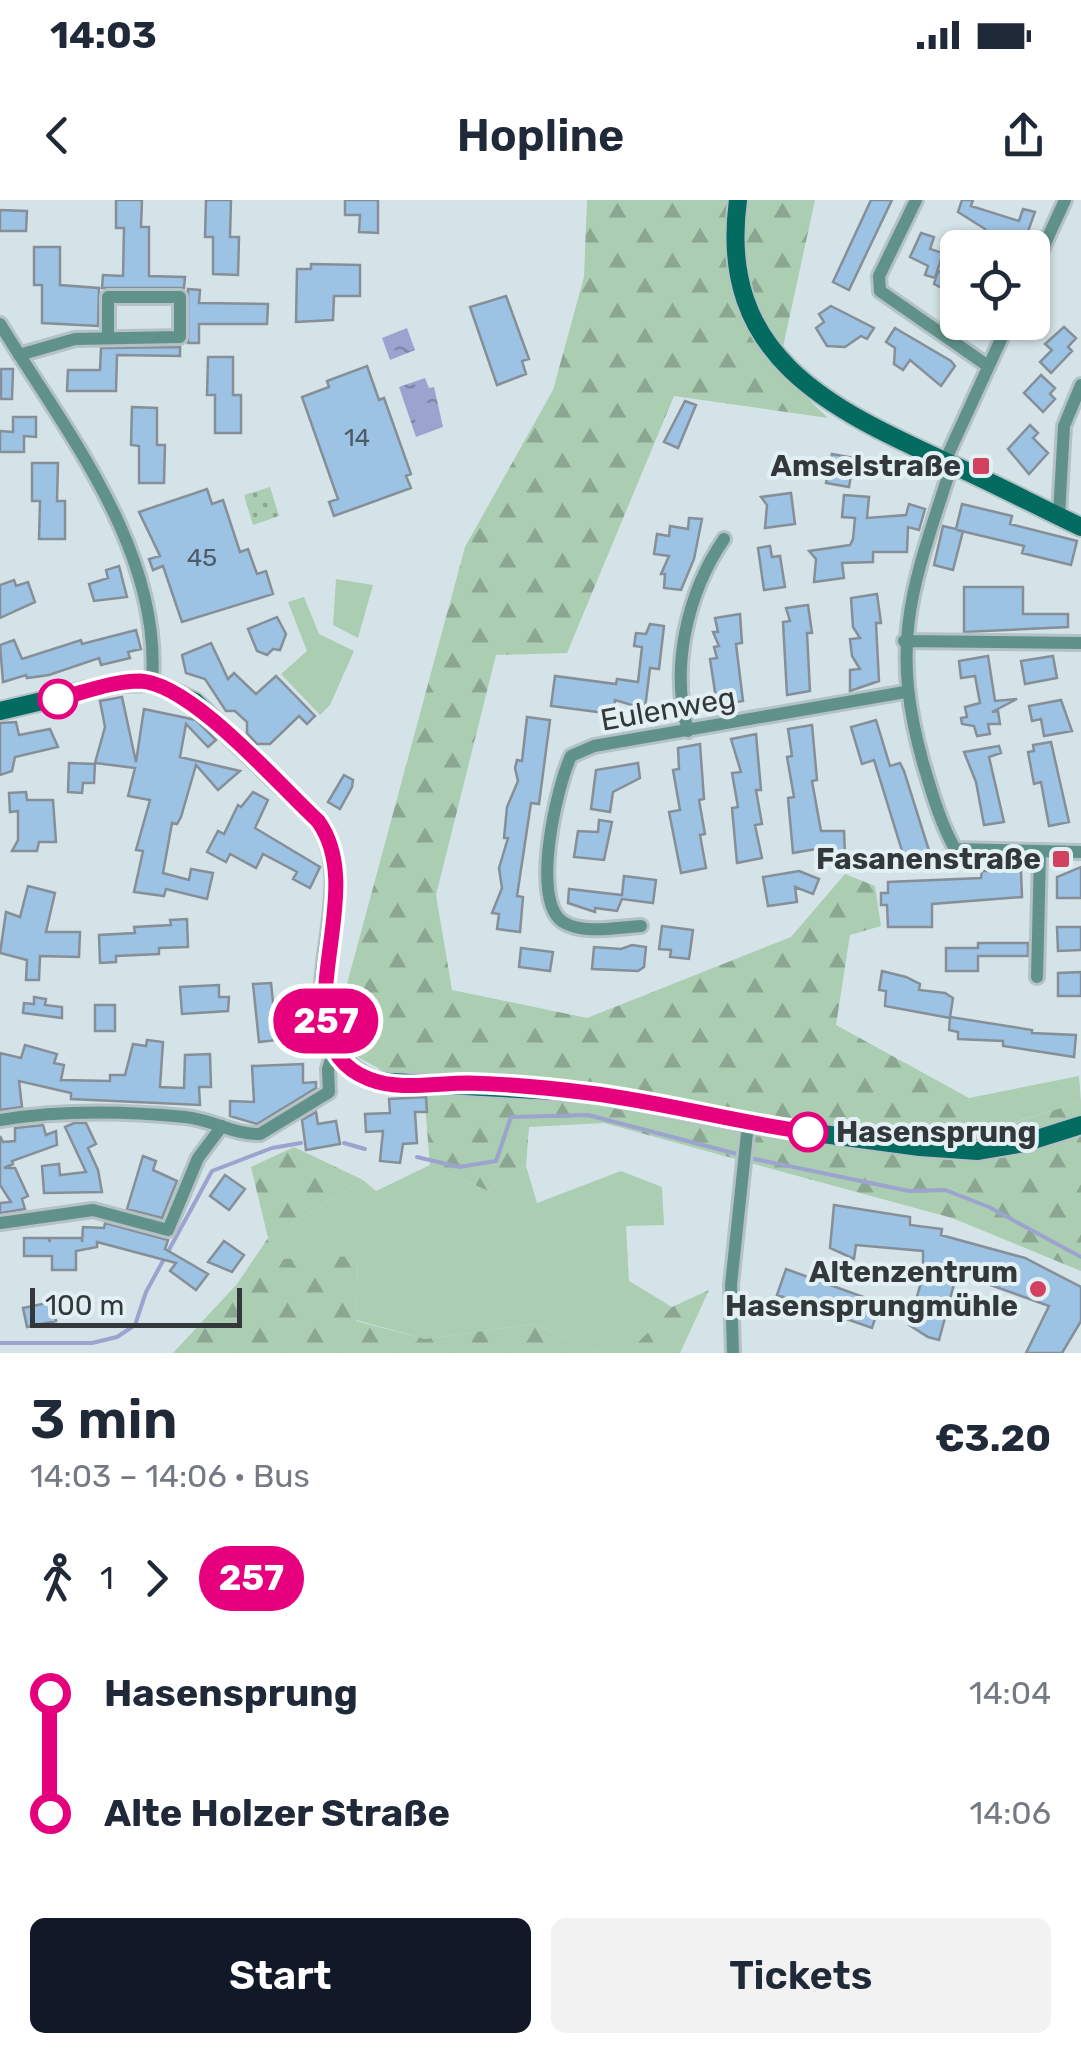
<!DOCTYPE html>
<html lang="en">
<head>
<meta charset="utf-8">
<style>
  body { margin:0; font-family:Rubik,sans-serif; background:#f2f2f3; color:#1f2937; height:100vh; display:flex; flex-direction:column; font-size:38px; white-space:nowrap }
  * { box-sizing:border-box; margin:0 }
  p { font-size:32px; color:#747a83 }
  .icon { flex:none; width:55px; height:55px; fill:none; stroke:currentColor; stroke-width:2; stroke-linecap:round; stroke-linejoin:round }
  .map { position:relative; height:1153px; overflow:hidden }
  .panel { display:flex; flex-direction:column; background:#fff; flex:1 }
  .panel>* { flex:none }
  .badge { padding:0 20px; border-radius:32px; font-size:35px; line-height:65px }
  .tools { position:absolute; left:940px; top:30px; display:grid; gap:20px }
  .tools a { display:grid; place-items:center; width:110px; height:110px; border-radius:15px; background:#fff; box-shadow:0 2px 8px #0004; font-size:50px }
  .scale { position:absolute; left:30px; bottom:25px; width:212px; box-sizing:border-box; padding-left:10px; border:5px solid #33393b; border-top:0; font-size:28px; line-height:35px; white-space:nowrap; color:#33393b; -webkit-text-stroke:8px #e2f0f4; paint-order:stroke }
  .map>.badge { position:absolute; translate:-50% -50%; box-shadow:0 0 0 5px #fff }
  .legs { display:flex; align-items:center; gap:15px; height:110px; padding:0 30px; font-size:32px }
  .legs p { margin-inline-start:auto }
  .overview { display:flex; align-items:center; justify-content:space-between; height:170px; padding:0 30px }
  h1 { font-size:55px; font-weight:600; line-height:75px }
  .button { display:flex; gap:20px; margin-top:auto; padding:20px 30px }
  .button a { flex:1; height:115px; border-radius:15px; background:#111827; color:#fff; font-size:40px; font-weight:600; line-height:115px; text-align:center }
  .button a+a { background:#f2f2f3; color:#1f2937 }
  ul { padding:0 30px; list-style:none }
  li { display:flex; align-items:center; gap:35px; height:120px; font-size:38px }
  li i { display:grid; place-items:center; width:15px; height:100%; margin:0 12px; background:currentColor }
  li i::after { content:''; width:25px; height:25px; margin:-12px; border:8px solid; border-radius:50%; background:#fff }
  li p { margin-inline-start:auto }
  li:first-child i { background:linear-gradient(#0000 50%,currentColor 0) }
  li:last-child i { background:linear-gradient(currentColor 50%,#0000 0) }
  .status { display:flex; justify-content:space-between; align-items:center; height:70px; padding:0 50px; background:#fff; direction:ltr }
  .status svg { height:28px; fill:currentColor }
  header { display:flex; justify-content:space-between; align-items:center; height:130px; padding:0 30px; background:#fff; font-size:45px; font-weight:600 }
  .map>svg:first-child { display:block }
  .grass { fill:#abcdb1 }
  .forest { fill:url(#forest-firs) }
  .park { fill:url(#park-dots) }
  .water { fill:url(#water-ripples) }
  .lines { fill:none; stroke-linecap:round; stroke-linejoin:round }
  .stream { stroke:#9ca3cf; stroke-width:4 }
  .building { fill:#9cc2e4; stroke:#868f97; stroke-width:2.5 }
  .street-casing { stroke:#b4c1c5; stroke-width:18 }
  .secondary-casing { stroke:#b4c1c5; stroke-width:22 }
  .street { stroke:#609289; stroke-width:12 }
  .secondary { stroke:#046b60; stroke-width:18 }
  .line-1-casing { stroke:#fff; stroke-width:22 }
  .line-1 { stroke:#e6007e; stroke-width:15 }
  .poi-dot { fill:#d24260; stroke:#e2f0f4; stroke-width:4 }
  .stop-1-dot { fill:#fff; stroke:#e6007e; stroke-width:5 }
  .labels { text-anchor:middle; dominant-baseline:central; stroke-width:8; stroke-linejoin:round; paint-order:stroke }
  .number-label { font-size:25px; fill:#4d5b65 }
  .poi-label { font-size:30px; font-weight:bold; fill:#33393b; stroke:#e2f0f4; text-anchor:end }
  .street-label { font-size:30px; fill:#33393b; stroke:#e2f0f4 }
  .stop-label { font-size:30px; font-weight:bold; fill:#33393b; stroke:#e2f0f4; text-anchor:start }
</style>
</head>
<body>
<div class="status"><b>14:03</b><svg viewBox="0 0 49 12"><path d="M0 12V9h3v3zM5 12V6h3v6zM10 12V3h3v9zM15 12V0h3v12zM26 1h20v11H26zM47 4h2v5h-2z"/></svg></div>
<header><svg class="icon" aria-label="back" viewBox="0 0 24 24"><path d="M15 5l-7 7 7 7"/></svg>Hopline<svg class="icon" aria-label="share" viewBox="0 0 24 24"><path d="M12 15V3M7 8l5-5 5 5M5 13v7h14v-7"/></svg></header>
<div class="map">
<svg width="1081" height="1153" viewBox="0 0 1081 1153">
  <defs>
    <pattern id="forest-firs" width="22" height="20" patternUnits="userSpaceOnUse" patternTransform="scale(2.5)"><rect width="22" height="20" fill="#abcdb1"/><path d="M5 1l3.5 6h-7zM16 11l3.5 6h-7z" fill="#8ca791"/></pattern>
    <pattern id="park-dots" width="8" height="8" patternUnits="userSpaceOnUse" patternTransform="scale(2.5)"><rect width="8" height="8" fill="#abcdb1"/><path d="M2 2h.1M6 6h.1" fill="none" stroke="#8ca791" stroke-width="1.8" stroke-linecap="round"/></pattern>
    <pattern id="water-ripples" width="26" height="14" patternUnits="userSpaceOnUse" patternTransform="scale(2.5)"><rect width="26" height="14" fill="#9ca3cf"/><path d="M2 4q2-2 4 0t4 0M15 11q2-2 4 0t4 0" fill="none" stroke="#8086a9"/></pattern>
  </defs>
  <rect width="100%" height="100%" fill="#d4e3e7"/>
  <path class="grass" d="M 336,379 L 373,385 L 358,438 L 333,425 Z
    M 304,397 L 319,434 L 354,451 L 330,505 L 320,515 L 281,474 L 307,451 L 288,402 Z
    M 1079,876 L 1081,902 L 960,938 L 969,898 Z
    M 430,965 L 488,991 L 526,966 L 537,1003 L 621,971 L 662,987 L 664,1025 L 626,1026 L 629,1081 L 672,1107 L 628,1153 L 601,1153 L 534,1124 L 425,1139 L 356,1120 L 358,1057 L 276,1059 L 268,1038 L 363,980 L 376,991 Z"/>
  <path class="forest" d="M 587,0 L 815,0 L 778,170 L 828,218 L 674,196 L 567,453 L 496,455 L 436,695 L 452,790 L 587,818 L 791,737 L 845,674 L 875,686 L 881,726 L 850,735 L 836,825 L 969,898 L 961,938 L 1081,902 L 1081,1071 L 952,1018 L 604,923 L 529,927 L 526,966 L 488,991 L 430,965 L 424,893 L 354,855 L 337,821 L 465,347 L 553,190 L 584,77 Z
    M 294,947 L 363,980 L 268,1038 L 277,1059 L 358,1056 L 356,1121 L 425,1139 L 534,1124 L 601,1153 L 173,1153 L 237,1084 L 268,1038 L 251,967 Z
    M 709,1090 L 680,1153 L 628,1153 L 672,1107 Z"/>
  <path class="park" d="M 270,287 L 279,316 L 253,325 L 244,295 Z"/>
  <path class="water" d="M 407,128 L 415,150 L 390,160 L 382,138 Z
    M 425,178 L 429,188 L 434,187 L 443,227 L 416,237 L 399,187 Z"/>
  <g class="lines">
    <path class="stream" d="M 344,943 L 365,949
      M 417,957 L 459,967 L 496,961 L 511,917 L 588,915 L 741,955
      M 750,958 L 909,991 L 945,990 L 989,1007 L 1081,1057
      M 0,1143 L 92,1143 L 117,1137 L 135,1125 L 146,1092 L 212,971 L 272,948 L 301,943"/>
  </g>
  <path class="building" d="M 116,0 L 142,0 L 141,27 L 149,27 L 149,76 L 185,77 L 184,88 L 102,88 L 103,75 L 123,76 L 124,28 L 116,28 Z
    M 206,0 L 231,0 L 230,37 L 239,37 L 238,75 L 213,74 L 213,37 L 205,37 Z
    M 345,0 L 378,0 L 378,33 L 359,32 L 360,15 L 345,15 Z
    M 871,0 L 892,0 L 849,90 L 833,82 Z
    M 962,0 L 973,0 L 971,6 L 1019,21 L 1023,9 L 1035,12 L 1022,48 L 990,48 L 992,41 L 982,38 L 985,29 L 958,12 Z
    M 0,10 L 27,11 L 26,31 L 0,31 Z
    M 921,33 L 934,37 L 930,49 L 943,53 L 935,78 L 925,75 L 928,66 L 910,57 Z
    M 34,47 L 60,47 L 60,85 L 99,88 L 98,126 L 42,123 L 42,85 L 34,85 Z
    M 311,64 L 360,65 L 360,96 L 334,96 L 333,120 L 296,122 L 297,69 L 311,69 Z
    M 954,67 L 958,68 L 958,114 L 943,109 L 947,91 L 934,84 L 938,71 L 952,75 Z
    M 188,89 L 200,90 L 199,103 L 268,104 L 267,124 L 199,124 L 199,143 L 188,143 Z
    M 506,96 L 529,159 L 522,161 L 526,174 L 497,185 L 470,107 Z
    M 831,106 L 874,128 L 867,139 L 861,136 L 845,147 L 827,146 L 816,128 L 824,122 L 819,114 Z
    M 1064,127 L 1076,138 L 1068,147 L 1072,151 L 1051,173 L 1040,162 L 1052,150 L 1045,144 Z
    M 895,128 L 951,161 L 955,166 L 941,186 L 910,160 L 903,170 L 894,164 L 895,148 L 886,142 Z
    M 180,147 L 180,156 L 117,155 L 116,191 L 67,191 L 68,170 L 100,170 L 101,148 Z
    M 208,157 L 233,157 L 233,195 L 241,195 L 241,233 L 215,233 L 215,195 L 207,195 Z
    M 367,166 L 379,200 L 384,198 L 411,274 L 406,276 L 411,288 L 334,316 L 329,302 L 338,299 L 302,197 L 329,187 L 327,181 Z
    M 1,169 L 13,169 L 12,199 L 1,199 Z
    M 1041,175 L 1055,188 L 1050,194 L 1055,199 L 1043,212 L 1024,193 Z
    M 685,201 L 696,205 L 678,248 L 664,242 Z
    M 132,207 L 157,208 L 157,245 L 165,245 L 164,283 L 139,283 L 139,246 L 131,245 Z
    M 13,217 L 36,217 L 36,237 L 24,236 L 24,252 L 0,252 L 0,231 L 13,232 Z
    M 1030,225 L 1038,233 L 1033,238 L 1048,253 L 1029,274 L 1008,249 Z
    M 832,254 L 854,258 L 849,287 L 826,283 Z
    M 32,263 L 58,263 L 57,301 L 65,301 L 65,339 L 39,339 L 40,301 L 32,301 Z
    M 207,289 L 212,304 L 223,300 L 240,352 L 248,349 L 257,374 L 266,371 L 273,394 L 182,422 L 163,366 L 153,370 L 149,359 L 160,356 L 139,312 Z
    M 791,293 L 795,324 L 765,328 L 767,305 L 761,297 Z
    M 844,295 L 869,297 L 867,318 L 906,315 L 909,304 L 925,309 L 919,330 L 908,327 L 907,352 L 873,352 L 873,362 L 842,363 L 844,378 L 814,382 L 816,359 L 809,351 L 850,345 L 853,339 L 855,318 L 842,317 Z
    M 962,304 L 1012,316 L 1010,324 L 1077,341 L 1071,365 L 1022,353 L 1024,346 L 957,330 L 963,331 L 953,370 L 934,365 L 943,326 L 956,329 Z
    M 689,318 L 702,319 L 694,359 L 681,390 L 664,388 L 665,374 L 661,374 L 669,356 L 654,354 L 657,334 L 669,336 L 670,326 L 688,329 Z
    M 770,346 L 772,357 L 780,356 L 785,387 L 764,390 L 758,348 Z
    M 119,366 L 127,397 L 94,401 L 89,384 L 108,378 L 106,370 Z
    M 14,380 L 16,386 L 28,382 L 35,402 L 0,418 L 0,385 Z
    M 964,387 L 1023,387 L 1023,414 L 1068,414 L 1068,427 L 964,432 Z
    M 877,394 L 881,423 L 876,423 L 879,481 L 850,491 L 850,470 L 860,469 L 852,456 L 850,439 L 860,438 L 853,427 L 851,398 Z
    M 808,405 L 812,433 L 807,433 L 810,491 L 787,495 L 783,422 L 790,421 L 786,408 Z
    M 740,414 L 742,443 L 736,444 L 743,501 L 717,505 L 710,459 L 717,458 L 714,447 L 719,446 L 713,432 L 718,432 L 715,418 Z
    M 277,417 L 286,434 L 280,450 L 273,449 L 267,455 L 257,451 L 248,429 Z
    M 650,424 L 664,426 L 659,469 L 650,468 L 645,509 L 615,500 L 613,514 L 551,506 L 555,476 L 616,484 L 617,479 L 638,482 L 642,447 L 634,446 L 636,433 L 646,434 Z
    M 136,430 L 141,449 L 128,452 L 130,458 L 101,465 L 99,458 L 49,475 L 27,478 L 26,475 L 3,482 L 0,445 L 14,440 L 22,459 L 81,440 L 82,444 Z
    M 211,443 L 228,479 L 234,473 L 256,494 L 276,476 L 315,516 L 307,524 L 299,516 L 270,544 L 257,544 L 247,533 L 247,522 L 235,511 L 226,511 L 205,479 L 186,473 L 182,455 Z
    M 988,456 L 995,501 L 1017,499 L 992,512 L 998,511 L 1000,524 L 988,524 L 990,534 L 977,536 L 974,526 L 962,524 L 961,518 L 967,517 L 965,507 L 980,503 L 975,476 L 961,478 L 959,461 Z
    M 1053,456 L 1057,478 L 1025,484 L 1021,461 Z
    M 122,497 L 136,562 L 144,509 L 196,520 L 216,540 L 208,547 L 186,524 L 180,557 L 240,571 L 218,590 L 196,565 L 181,617 L 177,624 L 172,623 L 163,673 L 189,680 L 191,669 L 213,673 L 207,699 L 166,689 L 164,696 L 134,692 L 143,651 L 136,650 L 150,600 L 128,596 L 135,568 L 95,563 L 105,527 L 100,501 Z
    M 1061,500 L 1072,531 L 1044,536 L 1041,519 L 1032,521 L 1029,506 Z
    M 527,517 L 550,520 L 539,604 L 531,603 L 517,696 L 523,697 L 520,732 L 497,729 L 499,714 L 492,713 L 502,688 L 499,668 L 508,638 L 504,638 L 507,607 L 518,581 L 515,568 L 517,560 L 522,561 Z
    M 876,520 L 890,566 L 900,563 L 904,571 L 932,660 L 907,667 L 874,560 L 862,564 L 851,527 Z
    M 16,522 L 19,535 L 50,529 L 58,547 L 15,557 L 12,571 L 0,575 L 0,523 Z
    M 812,525 L 817,580 L 812,581 L 821,631 L 844,631 L 845,655 L 833,655 L 833,646 L 793,653 L 788,598 L 794,597 L 787,557 L 792,556 L 788,529 Z
    M 756,534 L 761,590 L 756,590 L 762,624 L 755,625 L 762,658 L 737,663 L 732,608 L 738,607 L 732,573 L 741,572 L 731,539 Z
    M 1051,542 L 1069,622 L 1049,626 L 1041,582 L 1034,584 L 1028,552 L 1034,551 L 1033,545 Z
    M 700,544 L 704,599 L 699,600 L 705,634 L 700,635 L 706,668 L 681,673 L 669,612 L 680,610 L 673,570 L 679,569 L 678,548 Z
    M 999,546 L 1001,553 L 989,557 L 1004,622 L 984,625 L 976,582 L 964,552 Z
    M 69,563 L 95,564 L 94,583 L 83,583 L 82,593 L 68,592 Z
    M 638,563 L 640,578 L 613,592 L 610,612 L 591,609 L 596,570 Z
    M 344,575 L 353,580 L 352,587 L 340,609 L 328,602 Z
    M 26,592 L 27,600 L 53,600 L 56,642 L 39,642 L 37,651 L 12,651 L 18,640 L 18,611 L 10,612 L 9,593 Z
    M 253,592 L 268,600 L 255,628 L 320,667 L 310,688 L 293,679 L 297,672 L 263,654 L 256,668 L 230,654 L 226,662 L 207,652 L 218,631 L 224,634 L 238,605 L 241,607 Z
    M 599,620 L 612,622 L 604,660 L 574,657 L 578,631 L 598,632 Z
    M 1081,667 L 1081,698 L 1057,698 L 1057,677 Z
    M 799,671 L 819,679 L 813,694 L 795,687 L 797,702 L 768,706 L 763,677 Z
    M 982,671 L 1021,671 L 1022,697 L 932,704 L 932,727 L 888,727 L 887,705 L 881,705 L 881,693 L 888,693 L 888,682 L 981,678 Z
    M 624,676 L 656,680 L 653,703 L 622,699 L 617,711 L 595,708 L 595,712 L 568,703 L 569,689 L 622,695 Z
    M 28,686 L 55,693 L 46,732 L 80,732 L 79,757 L 40,756 L 39,780 L 26,780 L 27,760 L 0,753 L 6,712 L 20,717 Z
    M 187,719 L 188,747 L 159,748 L 159,754 L 116,756 L 116,762 L 100,763 L 99,735 L 135,733 L 134,727 L 171,725 L 170,720 Z
    M 662,726 L 693,730 L 689,759 L 670,757 L 671,750 L 659,749 Z
    M 1057,727 L 1081,727 L 1081,750 L 1058,751 Z
    M 978,743 L 1028,743 L 1028,756 L 978,756 L 978,771 L 946,771 L 946,748 L 978,748 Z
    M 632,745 L 646,747 L 644,767 L 638,771 L 592,769 L 594,747 L 621,749 Z
    M 521,748 L 553,752 L 550,771 L 519,767 Z
    M 882,771 L 906,777 L 920,784 L 919,790 L 945,793 L 953,798 L 950,817 L 1032,830 L 1032,833 L 1076,835 L 1074,857 L 1003,846 L 1003,841 L 958,839 L 958,832 L 949,830 L 950,818 L 885,806 L 886,791 L 879,790 Z
    M 1081,772 L 1081,796 L 1058,796 L 1058,773 Z
    M 271,783 L 277,840 L 259,842 L 253,784 Z
    M 219,785 L 219,797 L 229,797 L 228,811 L 182,814 L 180,787 Z
    M 34,797 L 46,799 L 45,805 L 62,807 L 62,818 L 23,813 L 24,803 L 34,804 Z
    M 95,805 L 115,805 L 115,831 L 95,831 Z
    M 147,840 L 163,842 L 160,887 L 184,888 L 185,855 L 210,854 L 211,887 L 199,887 L 200,905 L 71,899 L 71,893 L 19,881 L 22,907 L 0,910 L 0,853 L 21,858 L 25,845 L 57,854 L 54,863 L 64,865 L 61,880 L 110,881 L 110,875 L 125,875 L 133,844 L 146,846 Z
    M 303,864 L 303,883 L 316,882 L 316,888 L 257,924 L 230,916 L 230,901 L 254,902 L 252,866 Z
    M 426,897 L 427,912 L 415,912 L 417,943 L 403,944 L 400,963 L 380,961 L 383,931 L 366,932 L 365,914 L 390,913 L 389,899 Z
    M 316,912 L 318,924 L 336,921 L 340,944 L 306,950 L 302,920 Z
    M 74,923 L 86,923 L 96,944 L 88,948 L 98,970 L 102,992 L 44,993 L 42,966 L 59,964 L 60,975 L 86,972 L 65,927 Z
    M 43,925 L 46,935 L 56,931 L 57,945 L 12,961 L 13,964 L 4,968 L 15,968 L 28,996 L 22,999 L 25,1009 L 0,1013 L 0,1003 L 11,1002 L 0,985 L 0,936 L 3,942 L 15,941 L 15,928 Z
    M 143,956 L 156,961 L 153,970 L 177,981 L 162,1018 L 127,1009 Z
    M 225,975 L 245,989 L 229,1010 L 210,996 Z
    M 834,1005 L 910,1017 L 910,1025 L 942,1029 L 941,1035 L 1025,1058 L 1081,1087 L 1081,1121 L 1062,1153 L 1026,1153 L 1049,1106 L 957,1073 L 939,1140 L 928,1137 L 909,1125 L 923,1075 L 923,1051 L 856,1045 L 854,1059 L 830,1048 Z
    M 105,1023 L 168,1040 L 165,1049 L 208,1074 L 196,1090 L 170,1071 L 176,1063 L 97,1042 L 97,1047 L 76,1051 L 76,1070 L 52,1070 L 52,1056 L 24,1056 L 24,1038 L 48,1038 L 50,1042 L 49,1038 L 82,1038 L 82,1042 L 83,1027 L 104,1028 Z
    M 224,1041 L 244,1055 L 232,1072 L 208,1062 Z
    M 786,1069 L 880,1103 L 872,1128 L 777,1095 Z
    M 52,1102 L 56,1121 L 27,1127 L 23,1108 Z"/>
  <g class="lines">
    <g class="street-casing">
      <path id="street" d="M 916,0 L 879,76 L 880,91 L 988,166
        M 1032,72 L 1065,0
        M 0,124 C 66,232 162,350 152,482
        M 19,155 L 75,139 L 180,137 L 180,97 L 108,97 L 108,136
        M 945,261 L 1009,122
        M 952,264 C 914,383 888,438 923,563 C 932,593 940,622 955,649 L 1081,652
        M 1059,315 L 1064,226 L 1081,185
        M 904,441 L 1081,443
        M 688,531 C 670,468 687,393 724,339
        M 641,726 C 618,727 584,735 563,722 C 530,700 557,586 571,556 L 594,546 L 905,492
        M 1037,777 L 1040,653
        M 0,920 C 60,910 124,911 185,917 C 211,919 234,935 260,934 L 329,892 L 328,869 L 334,850
        M 0,1023 L 93,1010 L 168,1030 L 198,958 L 222,926
        M 733,1153 L 731,1085 L 748,924"/>
    </g>
    <g class="secondary-casing">
      <path id="secondary" d="M 738,0 C 717,157 829,208 951,264 C 995,284 1037,306 1081,327
        M 0,511 L 118,483 L 152,482 L 195,502 L 318,621 C 372,697 267,834 374,881 L 592,893 L 748,924 L 920,947 L 978,951 L 1024,943 L 1081,925"/>
    </g>
    <use href="#street" class="street"/>
    <use href="#secondary" class="secondary"/>
  </g>
  <g class="lines">
    <g class="line-1-casing">
      <path id="line-1" d="M 58,499 C 85,492 113,481 140,481 C 191,483 278,584 318,621 C 357,675 319,756 326,821 C 329,849 343,869 369,879 C 399,891 436,883 468,883 C 508,884 550,888 589,893 C 662,902 734,922 808,932"/>
    </g>
    <use href="#line-1" class="line-1"/>
  </g>
  <g class="poi-dot">
    <rect x="971" y="256" width="20" height="20" rx="5"/>
    <rect x="1051" y="649" width="20" height="20" rx="5"/>
    <circle cx="1038" cy="1089" r="10"/>
  </g>
  <g class="stop-1-dot">
    <circle cx="58" cy="499" r="18"/>
    <circle cx="808" cy="932" r="18"/>
  </g>
  <g class="labels">
    <g class="number-label">
      <text x="357" y="237">14</text>
      <text x="202" y="357">45</text>
    </g>
    <g class="poi-label">
      <text x="961" y="266">Amselstraße</text>
      <text x="1041" y="659">Fasanenstraße</text>
      <text x="1018" y="1072">Altenzentrum<tspan x="1018" dy="34">Hasensprungmühle</tspan></text>
    </g>
    <g class="street-label">
      <text transform="translate(668 509) rotate(-10)">Eulenweg</text>
    </g>
    <g class="stop-label">
      <text x="836" y="932">Hasensprung</text>
    </g>
  </g>
</svg>
<div class="tools">
<a><svg class="icon" aria-label="locate" viewBox="0 0 24 24"><circle cx="12" cy="12" r="6"/><path d="M12 2v4M12 18v4M2 12h4M18 12h4"/></svg></a>
</div>
<div class="scale">100 m</div>
<b class="badge" style="left:326px;top:821px;background:#e6007e;color:#fff">257</b>
</div>
<section class="panel">
<div class="overview"><div><h1>3 min</h1><p>14:03 – 14:06 · Bus</p></div><b>€3.20</b></div>
<div class="legs"><svg class="icon" aria-label="walk" viewBox="0 0 24 24"><circle cx="13" cy="4" r="2"/><path d="M13 8l-2 6 4 7M11 14l-3 7M7 12l3-4h3l4 4"/></svg>1<svg class="icon" aria-label="forward" viewBox="0 0 24 24"><path d="M9 5l7 7-7 7"/></svg><b class="badge" style="background:#e6007e;color:#fff">257</b></div>
<ul>
<li><i style="color:#e6007e"></i><b>Hasensprung</b><p>14:04</p></li>
<li><i style="color:#e6007e"></i><b>Alte Holzer Straße</b><p>14:06</p></li>
</ul>
<div class="button"><a>Start</a><a>Tickets</a></div>
</section>
</body>
</html>
